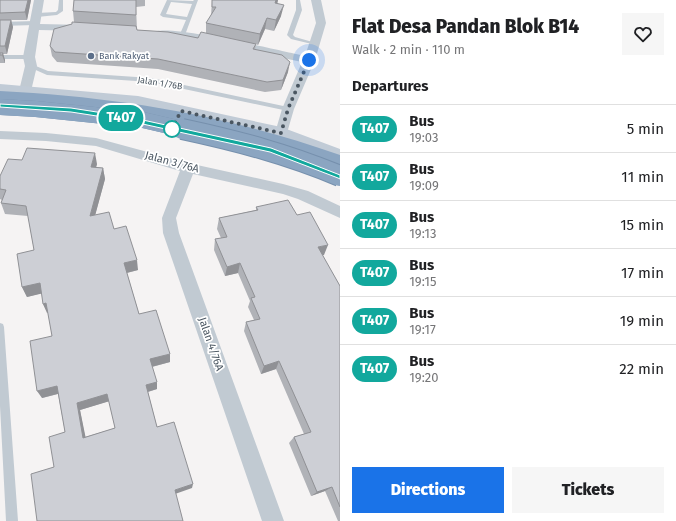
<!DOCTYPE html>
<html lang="en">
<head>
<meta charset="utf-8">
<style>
  body { margin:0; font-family:"Fira Sans",sans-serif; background:#f6f6f6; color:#202124; height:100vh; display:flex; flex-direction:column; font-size:15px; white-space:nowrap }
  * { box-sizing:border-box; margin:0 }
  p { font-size:13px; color:#757577 }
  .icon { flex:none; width:22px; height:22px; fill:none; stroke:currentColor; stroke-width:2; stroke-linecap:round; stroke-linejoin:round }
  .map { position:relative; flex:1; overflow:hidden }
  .details { display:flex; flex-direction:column; background:#fff; width:336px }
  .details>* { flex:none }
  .badge { padding:0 8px; border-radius:13px; font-size:14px; line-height:26px }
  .you { position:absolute; width:20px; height:20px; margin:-10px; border:3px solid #fff; border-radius:50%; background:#1a73e8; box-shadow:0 0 0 6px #1a73e833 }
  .map>.badge { position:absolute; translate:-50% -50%; box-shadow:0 0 0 2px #fff }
  h2 { padding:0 12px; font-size:15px; line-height:36px }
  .round { display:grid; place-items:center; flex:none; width:42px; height:42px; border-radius:0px; background:#f6f6f6 }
  .overview { display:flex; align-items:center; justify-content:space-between; height:68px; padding:0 12px }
  h1 { font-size:19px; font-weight:800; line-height:30px }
  .primary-button { display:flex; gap:8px; margin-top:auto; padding:8px 12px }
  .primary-button a { flex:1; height:46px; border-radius:0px; background:#1a73e8; color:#fff; font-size:16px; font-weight:800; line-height:46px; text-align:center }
  .primary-button a+a { background:#f6f6f6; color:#202124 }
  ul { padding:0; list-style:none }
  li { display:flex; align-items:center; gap:12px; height:48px; padding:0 12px; border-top:1px solid #e0e0e0 }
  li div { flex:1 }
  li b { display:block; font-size:15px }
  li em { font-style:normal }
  li .badge { min-width:44px; font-weight:700; text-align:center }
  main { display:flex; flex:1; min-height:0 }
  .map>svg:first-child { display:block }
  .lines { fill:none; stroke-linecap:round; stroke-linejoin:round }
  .highway-casing { stroke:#7690ad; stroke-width:2 }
  .lane { fill:#c1cad2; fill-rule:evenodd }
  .street { fill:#c1cad2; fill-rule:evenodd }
  .secondary { fill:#c1cbd6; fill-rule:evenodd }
  .highway { fill:#8ba5c1; fill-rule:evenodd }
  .highway-bridge-far1-casing { stroke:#7690ad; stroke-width:16; stroke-linecap:butt }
  .highway-bridge-casing { stroke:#7690ad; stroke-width:22; stroke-linecap:butt }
  .highway-bridge-far1 { stroke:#8ba5c1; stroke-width:16 }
  .highway-bridge { stroke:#8ba5c1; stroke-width:20 }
  .wall { fill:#b0b2b7; fill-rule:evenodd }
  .shaded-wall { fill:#909195 }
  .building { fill:#cdcfd5; stroke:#909195; fill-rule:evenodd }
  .line { fill:#12a89d; stroke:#fff }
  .walk { stroke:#4a5661; stroke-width:4; stroke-dasharray:0 7.2 }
  .service-dot { fill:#5c6f8a; stroke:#fff; stroke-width:1.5 }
  .stop-dot { fill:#fff; stroke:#12a89d; stroke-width:2 }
  .labels { text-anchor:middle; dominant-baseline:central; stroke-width:3.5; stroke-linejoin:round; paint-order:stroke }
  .far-service-label { font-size:9px; fill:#4e5e75; stroke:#fff; text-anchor:start }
  .far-street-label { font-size:9px; fill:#4a5661; stroke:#fff }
  .street-label { font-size:11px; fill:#4a5661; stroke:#fff }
</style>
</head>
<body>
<main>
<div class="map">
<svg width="340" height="521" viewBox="0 0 340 521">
  <rect width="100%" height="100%" fill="#f5f3f3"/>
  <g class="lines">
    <g class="highway-casing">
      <path id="highway" d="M 0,91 C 119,97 227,115 340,155 L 340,169 L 253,139 L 173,120 L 87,107 L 0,101 Z"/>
    </g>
    <path class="lane" d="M 59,0 L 63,0 L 63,11 L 57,15 L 37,17 L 34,15 L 37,13 L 56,12 L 58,10 Z
      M 167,0 L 193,1 L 194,0 L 198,0 L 185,35 L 180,34 L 186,20 L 163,17 L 160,15 ZM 171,2 L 192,4 L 187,17 L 166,14 Z
      M 296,0 L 300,0 L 302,10 L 293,35 L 295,37 L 316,43 L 316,45 L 291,39 L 287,35 L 296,10 Z
      M 0,22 L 35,21 L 38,23 L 35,25 L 0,26 Z
      M 0,55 L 29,55 L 32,57 L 29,59 L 0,59 Z
      M 31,64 L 48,71 L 151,78 L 288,107 L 291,109 L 288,111 L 151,82 L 47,75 L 29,67 L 28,66 Z
      M 0,323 L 3,324 L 4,327 L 18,521 L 6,521 L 0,406 Z"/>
    <path class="street" d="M 34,0 L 44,0 L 40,24 L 85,25 L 90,28 L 85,31 L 39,30 L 35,57 L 37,66 L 31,91 L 29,94 L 21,94 L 19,91 L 25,66 L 23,57 Z
      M 311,0 L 321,0 L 326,23 L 315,60 L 294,109 L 287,133 L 286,136 L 281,137 L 276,136 L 275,133 L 282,109 L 302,62 L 183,37 L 158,36 L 153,33 C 162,22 285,52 305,56 L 316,23 Z
      M 0,131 L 46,133 L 96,138 L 188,163 L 283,184 L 308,191 L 340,206 L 340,218 L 298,199 L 283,194 L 193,174 L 176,218 L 179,233 L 284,521 L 262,521 L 163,233 L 162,218 L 180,171 L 96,146 L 46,141 L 0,139 Z"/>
    <path class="secondary" d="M 0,84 L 138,96 L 281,127 L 340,149 L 340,162 L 276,138 L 138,106 L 0,94 Z"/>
    <use href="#highway" class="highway"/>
    <g class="highway-bridge-far1-casing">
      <path id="highway-bridge-far1" d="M 0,107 L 36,109 L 143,120 L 186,130"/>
    </g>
    <g class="highway-bridge-casing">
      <path id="highway-bridge" d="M 182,129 C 238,141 287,154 340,176"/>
    </g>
    <use href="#highway-bridge-far1" class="highway-bridge-far1"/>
    <use href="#highway-bridge" class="highway-bridge"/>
  </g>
  <path class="wall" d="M 0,0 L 31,0 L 27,20 L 11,20 L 13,27 L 7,54 L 3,54 L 5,60 L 5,63 L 0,63 Z
    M 74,0 L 145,0 L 145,6 L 136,7 L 137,30 L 198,38 L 206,33 L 206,23 L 211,16 L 212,0 L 278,0 L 277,3 L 281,16 L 274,31 L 265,29 L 258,45 L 256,44 L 255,50 L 288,72 L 281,90 L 265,92 L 158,69 L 57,62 L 52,56 L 50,46 L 74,22 L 73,11 Z
    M 22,160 L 97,164 L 96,167 L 103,168 L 105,179 L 95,215 L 114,229 L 138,270 L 127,273 L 139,314 L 170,362 L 152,367 L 157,389 L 148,392 L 157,427 L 192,488 L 54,467 L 65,432 L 58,394 L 42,398 L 52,336 L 48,313 L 43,304 L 42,293 L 27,297 L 22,287 L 34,250 L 28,216 L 5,214 L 1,203 L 2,200 L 0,199 L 0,176 ZM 109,401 L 115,428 L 85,437 L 80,410 Z
    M 256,207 L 297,215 L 324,255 L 322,255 L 340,286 L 340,521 L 338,521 L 325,491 L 311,496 L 289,443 L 294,437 L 304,434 L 276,369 L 261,374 L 244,331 L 246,322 L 254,320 L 248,307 L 250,301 L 238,273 L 225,276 L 214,250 L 215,239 L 221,238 L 217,229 L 219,218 L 256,210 Z"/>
  <path class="shaded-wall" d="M 28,0 L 31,0 L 27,20 L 25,12 Z
    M 276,0 L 278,0 L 277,5 L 275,3 Z
    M 284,5 L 281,16 L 274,31 L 276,20 Z
    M 267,18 L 265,29 L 258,45 L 260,34 Z
    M 11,20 L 13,27 L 7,54 L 5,46 Z
    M 3,53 L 5,60 L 5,63 L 2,55 Z
    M 290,62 L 288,72 L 281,90 L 283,80 Z
    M 95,153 L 97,164 L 93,178 L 91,167 Z
    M 103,168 L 105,179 L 92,227 L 90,216 Z
    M 328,245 L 324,255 L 313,257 L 318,247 Z
    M 137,260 L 138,270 L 126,273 L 124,263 Z
    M 240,263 L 238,273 L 225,276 L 227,267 Z
    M 40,283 L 44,293 L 27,297 L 22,287 Z
    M 46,303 L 50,312 L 47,313 L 43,304 Z
    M 170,354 L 170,362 L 151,367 L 150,359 Z
    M 279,361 L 276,369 L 261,374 L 264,366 Z
    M 157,382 L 157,389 L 147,392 L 146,385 Z
    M 57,386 L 61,393 L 42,398 L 37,391 Z
    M 107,394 L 110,401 L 80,410 L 87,444 L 83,438 L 77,403 Z
    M 193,484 L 192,488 L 175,494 L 175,490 Z
    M 332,487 L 325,491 L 311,496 L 317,492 Z"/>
  <path class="building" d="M 0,0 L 28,0 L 25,12 L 0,13 Z
    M 74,0 L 136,0 L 136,15 L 73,11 Z
    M 212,0 L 276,0 L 275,3 L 284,5 L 276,20 L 267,18 L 260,34 L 206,23 L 216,7 L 212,7 Z
    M 0,20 L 11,20 L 5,46 L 0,46 Z
    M 72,22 L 136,26 L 137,30 L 168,32 L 198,38 L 201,32 L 256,44 L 253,49 L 282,55 L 290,62 L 283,80 L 267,82 L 158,59 L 55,52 L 50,46 L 54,29 L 72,24 Z
    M 0,53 L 3,53 L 2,55 L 0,55 Z
    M 27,148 L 95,153 L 91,167 L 103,168 L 90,216 L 109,212 L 114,229 L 126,226 L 137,260 L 124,263 L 139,314 L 156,310 L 170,354 L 150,359 L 157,382 L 146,385 L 157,427 L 174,422 L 193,484 L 175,490 L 183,521 L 37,521 L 31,474 L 54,467 L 49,437 L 65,432 L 57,386 L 37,391 L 30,341 L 52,336 L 46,303 L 43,304 L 40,283 L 22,287 L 17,254 L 34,250 L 26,206 L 1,203 L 6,190 L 0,189 L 0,176 L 8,159 L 22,160 ZM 107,394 L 115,428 L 83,438 L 77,403 Z
    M 288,200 L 297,215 L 310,212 L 328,245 L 318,247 L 340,286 L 340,507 L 332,487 L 317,492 L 294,437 L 311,432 L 279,361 L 264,366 L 246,322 L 260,319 L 251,298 L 255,297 L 240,263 L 227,267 L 215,239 L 227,237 L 219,218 L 258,210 L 256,207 Z"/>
  <path class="line" d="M 0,104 L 71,108 L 129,117 L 271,148 L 340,175 L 340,179 L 338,178 L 270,152 L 129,121 L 71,112 L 0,107 Z"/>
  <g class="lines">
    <path class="walk" d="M 172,129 L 181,111 L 281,133 L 288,109 L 309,60"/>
  </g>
  <circle class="service-dot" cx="91" cy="56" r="4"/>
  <circle class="stop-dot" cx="172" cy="129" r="8"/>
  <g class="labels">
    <g class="far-service-label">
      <text x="99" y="56">Bank Rakyat</text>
    </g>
    <g class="far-street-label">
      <text transform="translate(160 83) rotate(9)">Jalan 1/76B</text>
    </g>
    <g class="street-label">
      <text transform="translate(172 162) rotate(15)">Jalan 3/76A</text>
      <text transform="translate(211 344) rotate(71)">Jalan 4/76A</text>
    </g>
  </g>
</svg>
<div class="you" style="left:309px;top:60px"></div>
<b class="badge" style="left:121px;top:118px;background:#12a89d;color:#fff">T407</b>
</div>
<section class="details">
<div class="overview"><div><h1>Flat Desa Pandan Blok B14</h1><p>Walk · 2 min · 110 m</p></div><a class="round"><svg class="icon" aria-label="heart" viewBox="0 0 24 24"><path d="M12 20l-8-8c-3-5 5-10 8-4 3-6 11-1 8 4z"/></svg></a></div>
<h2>Departures</h2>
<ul>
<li><span class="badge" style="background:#12a89d;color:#fff">T407</span><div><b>Bus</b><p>19:03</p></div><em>5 min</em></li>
<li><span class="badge" style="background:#12a89d;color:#fff">T407</span><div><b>Bus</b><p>19:09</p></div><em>11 min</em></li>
<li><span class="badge" style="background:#12a89d;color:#fff">T407</span><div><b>Bus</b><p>19:13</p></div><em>15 min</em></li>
<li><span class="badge" style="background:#12a89d;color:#fff">T407</span><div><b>Bus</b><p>19:15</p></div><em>17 min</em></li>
<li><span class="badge" style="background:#12a89d;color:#fff">T407</span><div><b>Bus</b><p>19:17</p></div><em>19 min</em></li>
<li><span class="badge" style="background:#12a89d;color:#fff">T407</span><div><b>Bus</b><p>19:20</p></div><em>22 min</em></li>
</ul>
<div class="primary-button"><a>Directions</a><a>Tickets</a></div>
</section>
</main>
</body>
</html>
